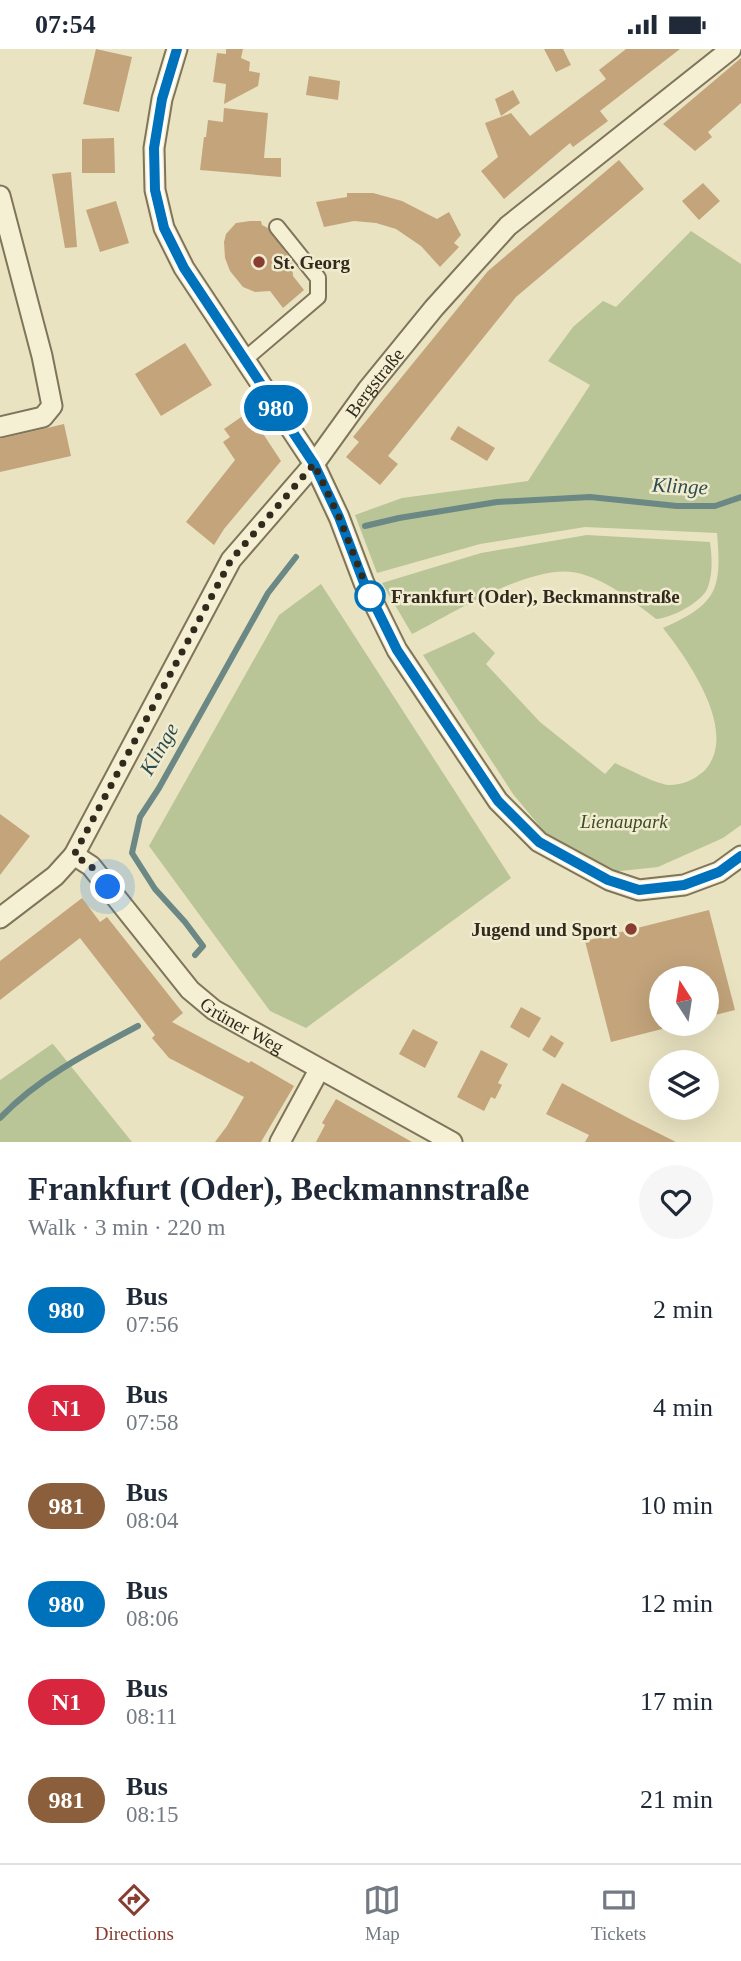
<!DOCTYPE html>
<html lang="en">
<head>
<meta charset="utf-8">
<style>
  body { margin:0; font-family:Georgia,serif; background:#f6f6f7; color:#1f2937; height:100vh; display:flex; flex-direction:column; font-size:26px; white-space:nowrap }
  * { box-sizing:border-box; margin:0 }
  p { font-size:23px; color:#747a83 }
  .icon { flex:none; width:38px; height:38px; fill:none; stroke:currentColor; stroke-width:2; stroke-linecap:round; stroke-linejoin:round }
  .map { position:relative; height:1093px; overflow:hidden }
  .drawer { display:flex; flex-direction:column; background:#fff; flex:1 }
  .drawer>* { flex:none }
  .badge { padding:0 14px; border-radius:23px; font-size:24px; line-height:46px }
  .needle { width:46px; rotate:348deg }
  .controls { position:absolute; left:649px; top:917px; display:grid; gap:14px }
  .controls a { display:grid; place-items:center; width:70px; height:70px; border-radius:50%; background:#fff; box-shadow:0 7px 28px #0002; font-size:35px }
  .you { position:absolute; width:35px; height:35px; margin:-18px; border:5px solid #fff; border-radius:50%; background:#1a73e8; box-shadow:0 0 0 10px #1a73e833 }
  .map>.badge { position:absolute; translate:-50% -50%; box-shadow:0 0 0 4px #fff }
  .round { display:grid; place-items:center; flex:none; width:74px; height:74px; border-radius:37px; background:#f6f6f7 }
  .summary { display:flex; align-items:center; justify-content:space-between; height:119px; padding:0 28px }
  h1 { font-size:33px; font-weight:700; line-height:52px }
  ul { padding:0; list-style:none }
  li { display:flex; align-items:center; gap:21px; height:98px; padding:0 28px }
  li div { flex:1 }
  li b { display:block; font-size:26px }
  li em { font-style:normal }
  li .badge { min-width:77px; font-weight:700; text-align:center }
  .status { display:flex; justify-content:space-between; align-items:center; height:49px; padding:0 35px; background:#fff; direction:ltr }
  .status svg { height:19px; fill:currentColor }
  .dock { display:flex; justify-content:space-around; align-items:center; height:98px; border-top:2px solid #e0e1e3; background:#fff; font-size:19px; color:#747a83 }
  .dock a { display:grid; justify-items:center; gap:4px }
  .dock .active { color:#893d31 }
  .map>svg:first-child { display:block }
  .green { fill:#b9c597 }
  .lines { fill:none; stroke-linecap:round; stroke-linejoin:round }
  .stream { stroke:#6c8885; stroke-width:6 }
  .building { fill:#c3a47b }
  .pedestrian-casing { stroke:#80745b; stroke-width:18 }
  .minor-casing { stroke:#80745b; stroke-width:23 }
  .pedestrian { stroke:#f5f0d4; stroke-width:14 }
  .minor { stroke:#f5f0d4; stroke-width:19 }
  .line-casing { stroke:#fff; stroke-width:16 }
  .line { stroke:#0072bc; stroke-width:10 }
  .walk { stroke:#322a1d; stroke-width:7; stroke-dasharray:0 12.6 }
  .poi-dot { fill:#893d31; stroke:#f1ecd0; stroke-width:2.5 }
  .stop-dot { fill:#fff; stroke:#0072bc; stroke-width:3.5 }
  .labels { text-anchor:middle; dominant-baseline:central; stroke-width:5; stroke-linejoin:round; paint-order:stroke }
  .poi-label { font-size:19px; font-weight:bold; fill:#322a1d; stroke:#f1ecd0; text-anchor:start }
  .street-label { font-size:19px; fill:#322a1d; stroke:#f1ecd0 }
  .stop-label { font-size:19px; font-weight:bold; fill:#322a1d; stroke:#f1ecd0; text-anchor:start }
  .park-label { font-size:19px; font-style:italic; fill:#3d4c26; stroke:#f1ecd0 }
  .water-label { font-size:21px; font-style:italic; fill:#2e4d50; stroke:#f1ecd0 }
</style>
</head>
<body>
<div class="status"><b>07:54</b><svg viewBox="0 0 49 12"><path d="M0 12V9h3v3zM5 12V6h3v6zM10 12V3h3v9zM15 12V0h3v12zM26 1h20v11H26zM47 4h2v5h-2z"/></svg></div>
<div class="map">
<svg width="741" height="1093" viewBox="0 0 741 1093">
  <rect width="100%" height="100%" fill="#e9e3c1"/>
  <path class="green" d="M 691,182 L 741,215 L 741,776 L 723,789 L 658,818 L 611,823 L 547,786 L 513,745 L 423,606 L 474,583 L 495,604 L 486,615 L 540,673 L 605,725 L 615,714 C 628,720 656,735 669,736 C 683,736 693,731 703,723 C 741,686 689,612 663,579 C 717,555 722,541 717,484 L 585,478 L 480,495 L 377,524 L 355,466 L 402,449 L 528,432 L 590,336 L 548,312 L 573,278 L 603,252 L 616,258 Z
    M 587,486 L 710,493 C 712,509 713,523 708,538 C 703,553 671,569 656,570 C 633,552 611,534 582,525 C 537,510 454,564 412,585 L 382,534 L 481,504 Z
    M 321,535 L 511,829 L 306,979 L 270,962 L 149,797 L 279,566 Z
    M 52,995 L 53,995 L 132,1093 L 0,1093 L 0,1031 Z"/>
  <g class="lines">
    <path class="stream" d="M 365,477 L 399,469 L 497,453 L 590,448 L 677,457 L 715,457 L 741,448
      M 195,906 L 203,897 L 185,873 L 155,840 L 132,804 L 140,768 L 159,739 L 268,544 L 296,508
      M 0,1069 C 38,1029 89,1003 138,977"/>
  </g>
  <path class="building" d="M 96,0 L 132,8 L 119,63 L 83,55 Z
    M 226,0 L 243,0 L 241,9 L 250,13 L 249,22 L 260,24 L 258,37 L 224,55 L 226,35 L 213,33 L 217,4 L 226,5 Z
    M 544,0 L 563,0 L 571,16 L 556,23 Z
    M 626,0 L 680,0 L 600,62 L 608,72 L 573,98 L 570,94 L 504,150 L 481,122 L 498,108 L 485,74 L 511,64 L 530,87 L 606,30 L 599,21 Z
    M 741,9 L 741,54 L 708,83 L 712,88 L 695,102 L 663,75 Z
    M 309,27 L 340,32 L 338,51 L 306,46 Z
    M 513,41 L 520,54 L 501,67 L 495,50 Z
    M 224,59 L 268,64 L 264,109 L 281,109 L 281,128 L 200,121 L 204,88 L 206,88 L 208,71 L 223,73 Z
    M 114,89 L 115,124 L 82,124 L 82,90 Z
    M 619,111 L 644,140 L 516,248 L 388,407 L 398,415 L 380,436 L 346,408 L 359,393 L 353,388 L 488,222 Z
    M 71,123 L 77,198 L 65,199 L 52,125 Z
    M 703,134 L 720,152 L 699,171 L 682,152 Z
    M 347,144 L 373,144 L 402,152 L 437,170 L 449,163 L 461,186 L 454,194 L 459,198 L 440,218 L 421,197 L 396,180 L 376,174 L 354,172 L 324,178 L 316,153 L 347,148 Z
    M 116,152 L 129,194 L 100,203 L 86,161 Z
    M 250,172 L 261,172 L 262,176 L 268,179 L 292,212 L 293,227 L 304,241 L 283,259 L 270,242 L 255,243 L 243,238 L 230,222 L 225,209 L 224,193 L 226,185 L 236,174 Z
    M 185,294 L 212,336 L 161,367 L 135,325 Z
    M 244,366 L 249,374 L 254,371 L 281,412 L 224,480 L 214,496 L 186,473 L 235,411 L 223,393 L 230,388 L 224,380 Z
    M 64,375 L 71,407 L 0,423 L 0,390 Z
    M 458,377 L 495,399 L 487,412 L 450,390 Z
    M 0,765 L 30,787 L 0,826 Z
    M 82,849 L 100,873 L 107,868 L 183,964 L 172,973 L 249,1014 L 251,1012 L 294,1037 L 261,1093 L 215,1093 L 227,1077 L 244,1048 L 169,1009 L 152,989 L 155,986 L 80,889 L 0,951 L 0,912 Z
    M 709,861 L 735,961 L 707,968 L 707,929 L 662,929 L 662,980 L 611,993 L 585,892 Z
    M 521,958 L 541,969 L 529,989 L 510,978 Z
    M 413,980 L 438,993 L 425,1019 L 399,1005 Z
    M 551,986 L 564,994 L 555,1009 L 542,1001 Z
    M 481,1001 L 508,1015 L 498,1034 L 502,1036 L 495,1050 L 491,1048 L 484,1062 L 457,1048 Z
    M 562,1034 L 632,1071 L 676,1093 L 585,1093 L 589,1086 L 546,1065 Z
    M 336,1050 L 382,1076 L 412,1093 L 316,1093 L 325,1076 L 322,1074 Z"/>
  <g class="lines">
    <g class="pedestrian-casing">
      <path id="pedestrian" d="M 244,311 L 318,248 L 318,229 L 277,178"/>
    </g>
    <g class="minor-casing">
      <g id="minor">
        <path d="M 177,0 L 162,50 L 154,99 L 155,141 L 164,179 L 184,219 L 314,415 L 339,468 L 364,534 L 397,601 L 498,752 L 539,793 L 609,831 L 639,841 L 684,836 L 719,823 L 741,807"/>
        <path d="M 0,147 L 42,307 L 52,357 L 43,368 L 0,378"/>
        <path id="s1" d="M 74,806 L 91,817 L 190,941 L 214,961 L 452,1093"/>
        <path id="s2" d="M 0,869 L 55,827 L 74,806 L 231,511 L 314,415 L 368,340 L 434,259 L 508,177 L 731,0"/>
        <path d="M 280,1093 L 319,1021"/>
      </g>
    </g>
    <use href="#pedestrian" class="pedestrian"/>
    <use href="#minor" class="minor"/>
  </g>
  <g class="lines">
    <g class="line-casing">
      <path id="line" d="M 177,0 L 162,50 L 154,99 L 155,141 L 164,179 L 184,219 L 314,415 L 339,468 L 364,534 L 397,601 L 498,752 L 539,793 L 608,831 L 639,841 L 684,836 L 719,823 L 741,807"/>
    </g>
    <use href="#line" class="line"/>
    <path class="walk" d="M 108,838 L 91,817 L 74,806 L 231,511 L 314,415 L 339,468 L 370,547"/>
  </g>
  <g class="poi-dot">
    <circle cx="259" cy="213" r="7"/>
    <circle cx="631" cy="880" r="7"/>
  </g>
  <circle class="stop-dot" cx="370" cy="547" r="14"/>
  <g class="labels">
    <g class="poi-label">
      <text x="273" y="213">St. Georg</text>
      <text x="617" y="880" text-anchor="end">Jugend und Sport</text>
    </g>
    <g class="street-label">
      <text stroke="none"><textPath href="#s2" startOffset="660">Bergstraße</textPath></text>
      <text stroke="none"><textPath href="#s1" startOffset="242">Grüner Weg</textPath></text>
    </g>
    <g class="stop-label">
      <text x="391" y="547">Frankfurt (Oder), Beckmannstraße</text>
    </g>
    <g class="park-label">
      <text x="624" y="772">Lienaupark</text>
    </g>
    <g class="water-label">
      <text transform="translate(680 437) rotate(3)">Klinge</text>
      <text transform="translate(159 700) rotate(-60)">Klinge</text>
    </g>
  </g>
</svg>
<div class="controls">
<a><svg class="needle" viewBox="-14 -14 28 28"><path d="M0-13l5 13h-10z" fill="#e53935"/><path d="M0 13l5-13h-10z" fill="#747a83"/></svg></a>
<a><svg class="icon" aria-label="layers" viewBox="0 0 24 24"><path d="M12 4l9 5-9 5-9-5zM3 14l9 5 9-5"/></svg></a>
</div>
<div class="you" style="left:108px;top:838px"></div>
<b class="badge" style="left:276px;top:359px;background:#0072bc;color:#fff">980</b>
</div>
<section class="drawer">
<div class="summary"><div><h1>Frankfurt (Oder), Beckmannstraße</h1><p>Walk · 3 min · 220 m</p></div><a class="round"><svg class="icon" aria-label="heart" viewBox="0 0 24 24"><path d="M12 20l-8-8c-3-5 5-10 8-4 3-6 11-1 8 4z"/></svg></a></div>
<ul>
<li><span class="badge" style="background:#0072bc;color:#fff">980</span><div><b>Bus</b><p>07:56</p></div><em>2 min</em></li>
<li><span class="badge" style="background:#d7263d;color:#fff">N1</span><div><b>Bus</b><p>07:58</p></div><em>4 min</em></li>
<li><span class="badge" style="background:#8b5e3c;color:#fff">981</span><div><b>Bus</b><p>08:04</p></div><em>10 min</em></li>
<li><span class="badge" style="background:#0072bc;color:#fff">980</span><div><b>Bus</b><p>08:06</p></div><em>12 min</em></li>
<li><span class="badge" style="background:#d7263d;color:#fff">N1</span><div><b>Bus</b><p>08:11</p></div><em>17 min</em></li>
<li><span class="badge" style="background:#8b5e3c;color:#fff">981</span><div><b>Bus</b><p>08:15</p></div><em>21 min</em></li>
</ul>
</section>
<nav class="dock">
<a class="active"><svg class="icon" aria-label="directions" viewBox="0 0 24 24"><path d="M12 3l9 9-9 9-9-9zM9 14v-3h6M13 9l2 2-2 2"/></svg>Directions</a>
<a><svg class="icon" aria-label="map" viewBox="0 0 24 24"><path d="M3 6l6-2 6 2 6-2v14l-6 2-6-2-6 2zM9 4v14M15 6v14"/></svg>Map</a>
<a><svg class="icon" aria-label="tickets" viewBox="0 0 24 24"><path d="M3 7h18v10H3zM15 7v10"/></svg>Tickets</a>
</nav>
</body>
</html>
